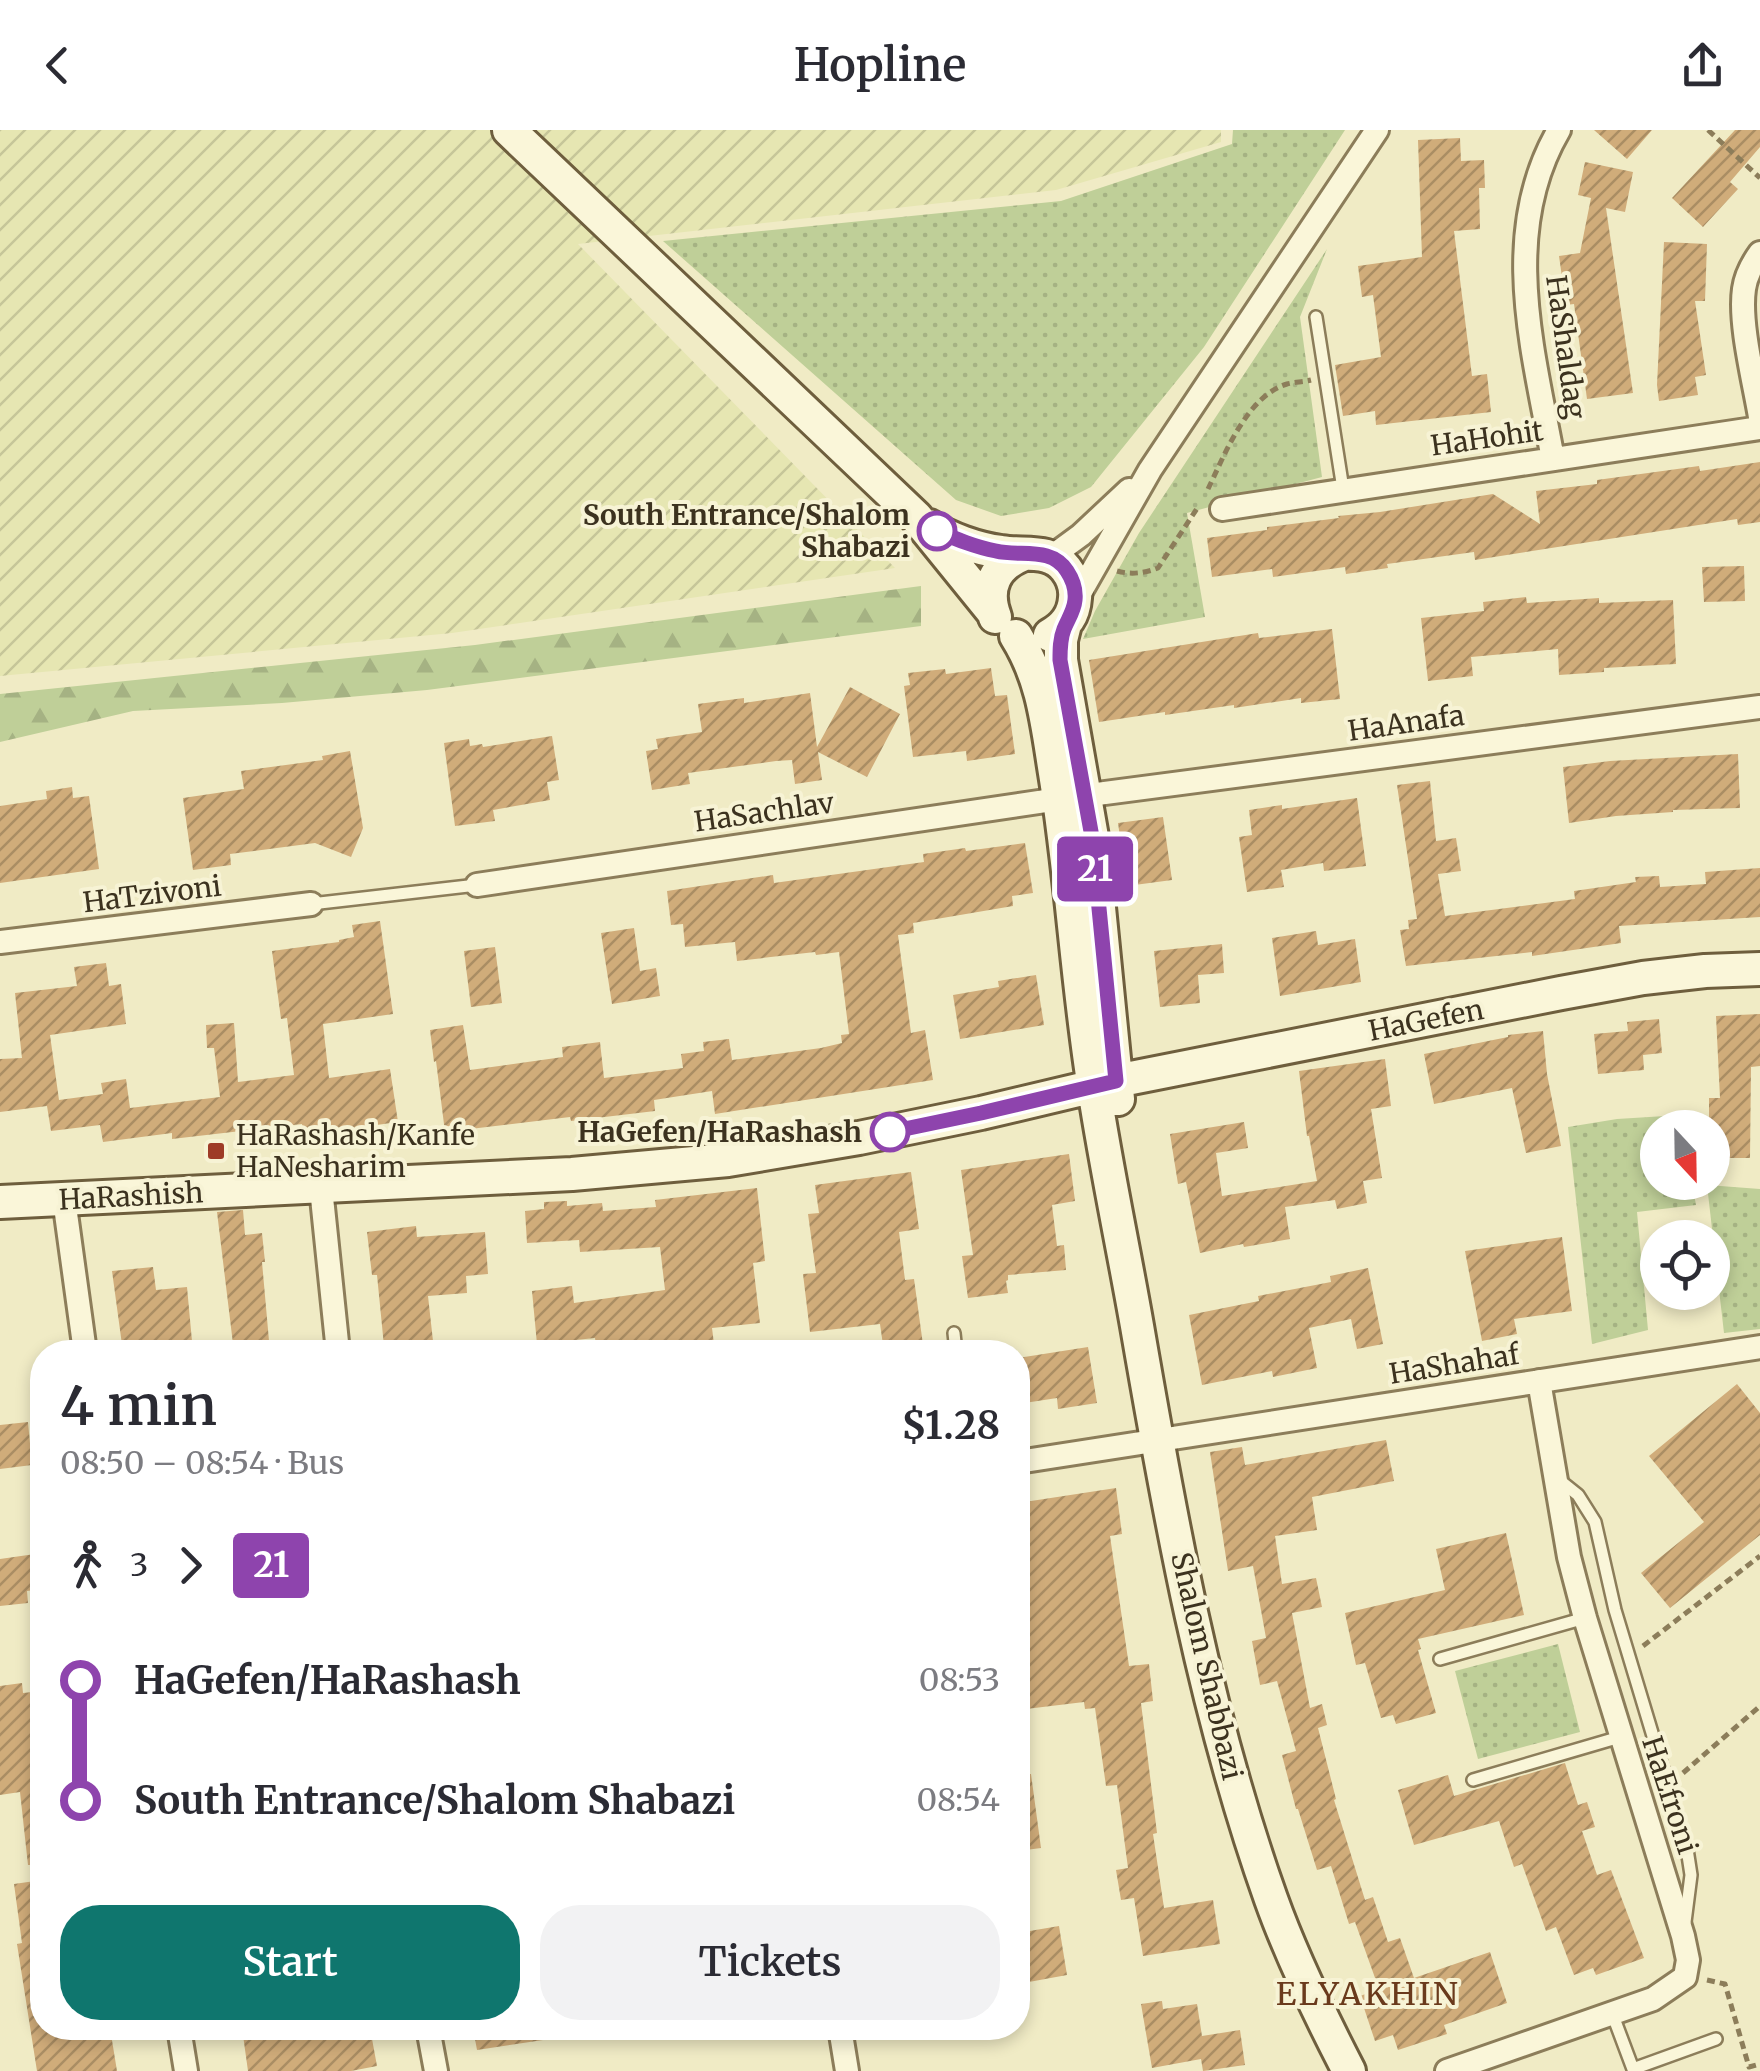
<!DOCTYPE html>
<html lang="en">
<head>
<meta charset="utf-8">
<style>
  body { margin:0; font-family:Merriweather,serif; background:#f2f2f3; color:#2b2b33; height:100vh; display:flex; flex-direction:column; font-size:38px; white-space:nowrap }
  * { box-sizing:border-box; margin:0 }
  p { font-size:32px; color:#7c7c81 }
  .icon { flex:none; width:55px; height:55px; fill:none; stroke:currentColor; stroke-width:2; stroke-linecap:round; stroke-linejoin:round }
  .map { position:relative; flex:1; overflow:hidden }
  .side { position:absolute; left:30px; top:1210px; width:1000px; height:700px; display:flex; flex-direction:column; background:#fff; border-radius:40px; box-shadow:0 5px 15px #0003 }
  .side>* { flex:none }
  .badge { padding:0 20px; border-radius:8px; font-size:35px; line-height:65px }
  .needle { width:65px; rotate:158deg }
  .buttons { position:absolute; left:1640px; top:980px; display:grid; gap:20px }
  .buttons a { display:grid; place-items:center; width:90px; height:90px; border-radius:50%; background:#fff; box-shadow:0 5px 15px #0003; font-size:50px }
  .map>.badge { position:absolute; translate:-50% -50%; box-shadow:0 0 0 5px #fff }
  .legs { display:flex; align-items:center; gap:15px; height:110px; padding:0 30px; font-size:32px }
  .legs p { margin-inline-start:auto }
  .overview { display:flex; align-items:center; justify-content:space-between; height:170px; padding:0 30px }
  h1 { font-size:55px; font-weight:600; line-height:75px }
  .cta { display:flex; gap:20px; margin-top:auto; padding:20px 30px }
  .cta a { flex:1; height:115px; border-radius:40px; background:#0f766e; color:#fff; font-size:40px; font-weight:600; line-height:115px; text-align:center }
  .cta a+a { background:#f2f2f3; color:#2b2b33 }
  ul { padding:0 30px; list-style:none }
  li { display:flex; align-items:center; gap:35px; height:120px; font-size:38px }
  li i { display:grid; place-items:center; width:15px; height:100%; margin:0 12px; background:currentColor }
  li i::after { content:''; width:25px; height:25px; margin:-12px; border:8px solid; border-radius:50%; background:#fff }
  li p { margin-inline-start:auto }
  li:first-child i { background:linear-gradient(#0000 50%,currentColor 0) }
  li:last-child i { background:linear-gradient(currentColor 50%,#0000 0) }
  header { display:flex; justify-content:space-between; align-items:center; height:130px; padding:0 30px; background:#fff; font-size:45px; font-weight:600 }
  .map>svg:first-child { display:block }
  .farmland { fill:url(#farmland-furrows) }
  .green { fill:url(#green-dots) }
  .forest { fill:url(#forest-firs) }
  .building { fill:url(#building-hatch) }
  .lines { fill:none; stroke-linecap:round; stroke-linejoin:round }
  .lane-casing { stroke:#8c7d5a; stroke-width:16 }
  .street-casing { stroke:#8c7d5a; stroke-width:28 }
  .secondary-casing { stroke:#6e5e3d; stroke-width:38 }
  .path { stroke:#8c7d5a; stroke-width:5; stroke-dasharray:8 5; stroke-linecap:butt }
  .lane { stroke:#faf6d9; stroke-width:11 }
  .street { stroke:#faf6d9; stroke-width:22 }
  .secondary { stroke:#faf6d9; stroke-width:32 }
  .line-1-casing { stroke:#fff; stroke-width:22 }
  .line-1 { stroke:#8e44ad; stroke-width:15 }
  .stop-1-dot { fill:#fff; stroke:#8e44ad; stroke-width:5 }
  .poi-dot { fill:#9e3b27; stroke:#f7f3d5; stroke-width:4 }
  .labels { text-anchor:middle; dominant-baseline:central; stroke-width:8; stroke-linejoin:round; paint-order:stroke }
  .street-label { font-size:28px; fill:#3c321f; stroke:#f7f3d5 }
  .stop-label { font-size:28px; font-weight:bold; fill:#3c321f; stroke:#f7f3d5; text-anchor:end }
  .poi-label { font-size:28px; fill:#3c321f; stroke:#f7f3d5; text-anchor:start }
  .quarter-label { font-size:32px; letter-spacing:2.5px; fill:#6a3a1c; stroke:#f7f3d5 }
</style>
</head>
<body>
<header><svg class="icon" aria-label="back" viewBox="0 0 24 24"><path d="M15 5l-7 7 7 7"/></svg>Hopline<svg class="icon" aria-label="share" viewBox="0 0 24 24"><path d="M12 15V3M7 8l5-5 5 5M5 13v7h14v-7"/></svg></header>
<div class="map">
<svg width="1760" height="1941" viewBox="0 0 1760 1941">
  <defs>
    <pattern id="farmland-furrows" width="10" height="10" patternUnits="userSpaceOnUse" patternTransform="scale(2.5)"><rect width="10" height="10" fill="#e6e6b2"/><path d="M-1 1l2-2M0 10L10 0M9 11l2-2" fill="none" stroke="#c6c699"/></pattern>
    <pattern id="green-dots" width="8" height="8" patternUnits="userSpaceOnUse" patternTransform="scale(2.5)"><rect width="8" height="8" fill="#bfcf98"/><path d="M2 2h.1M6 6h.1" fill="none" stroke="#a5b283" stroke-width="1.8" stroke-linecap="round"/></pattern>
    <pattern id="forest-firs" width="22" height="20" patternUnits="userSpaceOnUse" patternTransform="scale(2.5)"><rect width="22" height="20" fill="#bfcf98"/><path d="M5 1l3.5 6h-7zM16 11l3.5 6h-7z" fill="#a5b283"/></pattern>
    <pattern id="building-hatch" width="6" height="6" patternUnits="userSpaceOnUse" patternTransform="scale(2.5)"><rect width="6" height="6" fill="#d0ac7a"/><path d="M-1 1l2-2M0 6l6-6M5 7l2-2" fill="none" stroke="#aa8d63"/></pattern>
  </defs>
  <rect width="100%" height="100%" fill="#f0ebc5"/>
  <path class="farmland" d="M 0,0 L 1221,0 L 1221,12 L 1056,60 L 578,114 L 895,438 L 452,503 L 0,546 Z"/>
  <path class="green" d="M 1233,0 L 1345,0 L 1204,217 L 1091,357 L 1049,378 L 1001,386 L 956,370 L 663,111 L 1061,71 L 1232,14 Z
    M 1327,119 L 1300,187 L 1322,347 L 1187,383 L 1205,487 L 1083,509 L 1095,481 L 1139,403 Z
    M 1681,985 L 1683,997 L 1658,998 L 1658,1052 L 1692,1053 L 1696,1075 L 1637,1082 L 1648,1200 L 1592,1214 L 1568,997 L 1617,989 Z
    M 1707,1055 L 1760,1059 L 1760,1199 L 1724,1203 Z
    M 1558,1514 L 1580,1602 L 1478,1629 L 1455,1541 Z"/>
  <path class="forest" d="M 921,456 L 921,496 L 427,560 L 282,573 L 133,581 L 0,612 L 0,564 L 475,515 Z"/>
  <path class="building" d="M 1594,0 L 1652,0 L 1627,29 Z
    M 1735,0 L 1760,0 L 1760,17 L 1730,52 L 1738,59 L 1703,97 L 1672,68 Z
    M 1460,8 L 1461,31 L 1484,30 L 1485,58 L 1479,58 L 1480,99 L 1454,101 L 1472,246 L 1487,244 L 1491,282 L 1376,295 L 1375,281 L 1343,286 L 1335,235 L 1381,227 L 1373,165 L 1362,167 L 1358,136 L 1422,127 L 1418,10 Z
    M 1585,32 L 1633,42 L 1625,82 L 1606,78 L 1633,263 L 1587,269 L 1574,174 L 1566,175 L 1559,126 L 1580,123 L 1591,68 L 1578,65 Z
    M 1664,112 L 1707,114 L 1705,171 L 1695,171 L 1706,245 L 1695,247 L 1698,265 L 1659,271 L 1657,255 Z
    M 1760,332 L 1760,392 L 1738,395 L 1737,389 L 1475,430 L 1474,422 L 1387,434 L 1388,438 L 1346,444 L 1345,437 L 1273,447 L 1272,439 L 1212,447 L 1207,408 L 1267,400 L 1267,397 L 1339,388 L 1338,386 L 1380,382 L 1493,364 L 1540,394 L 1536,361 L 1597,354 L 1597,350 L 1699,336 L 1700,341 Z
    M 1744,436 L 1745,471 L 1704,472 L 1702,437 Z
    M 1526,467 L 1527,473 L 1599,468 L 1599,473 L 1673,470 L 1676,534 L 1604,538 L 1604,542 L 1559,545 L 1558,519 L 1471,527 L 1473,546 L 1428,551 L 1421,488 L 1484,481 L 1483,472 Z
    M 1332,499 L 1340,569 L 1301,573 L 1301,568 L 1234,578 L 1234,575 L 1165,585 L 1165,582 L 1099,592 L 1089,530 L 1258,503 L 1259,508 Z
    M 991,538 L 995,566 L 1007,565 L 1015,624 L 967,631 L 966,621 L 913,627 L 904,556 L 910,555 L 908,543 L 945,539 L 946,544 Z
    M 850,557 L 900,584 L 867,647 L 818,622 L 822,650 L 795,654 L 792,630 L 776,631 L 688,643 L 690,654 L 652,660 L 646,621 L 658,619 L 656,609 L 702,602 L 698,574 L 744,568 L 744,573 L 810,563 L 817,617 Z
    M 552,606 L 559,650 L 547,652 L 550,670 L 493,680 L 495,691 L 455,696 L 444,613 L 469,609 L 470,616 L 482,614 L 483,617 Z
    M 350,621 L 363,698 L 351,727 L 315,713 L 230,724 L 231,735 L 193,740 L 183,668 L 244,659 L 241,641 L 323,630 L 322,626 Z
    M 1738,624 L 1740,678 L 1673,680 L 1673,682 L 1616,686 L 1569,693 L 1563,637 L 1610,631 Z
    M 1430,651 L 1436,711 L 1456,708 L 1461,741 L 1438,744 L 1445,786 L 1575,769 L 1574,761 L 1636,752 L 1635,747 L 1659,746 L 1660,757 L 1706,754 L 1705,742 L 1760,738 L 1760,787 L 1619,796 L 1621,813 L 1532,826 L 1532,822 L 1406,836 L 1400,800 L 1409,799 L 1408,790 L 1417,789 L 1397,655 Z
    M 72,657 L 73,668 L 89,666 L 99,739 L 0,753 L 0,676 L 47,669 L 46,661 Z
    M 1357,668 L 1366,736 L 1324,741 L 1323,733 L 1281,740 L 1284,757 L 1247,762 L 1239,707 L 1252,705 L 1249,680 L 1282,675 L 1282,679 Z
    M 1163,687 L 1172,750 L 1127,756 L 1118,693 Z
    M 1025,713 L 1033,763 L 1012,766 L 1013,776 L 913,793 L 914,803 L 898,805 L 911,903 L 925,900 L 933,950 L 715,984 L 712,961 L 654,970 L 655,981 L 571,991 L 570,987 L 445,1002 L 436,931 L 434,932 L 430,900 L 463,895 L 470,940 L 563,927 L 562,917 L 600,912 L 604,948 L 683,938 L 681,924 L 704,921 L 703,912 L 729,909 L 732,930 L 821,918 L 842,913 L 841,905 L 849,904 L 839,822 L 816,825 L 815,822 L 737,831 L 735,812 L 685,817 L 683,794 L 671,795 L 667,761 L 773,745 L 774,753 L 924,732 L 923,724 L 965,718 L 966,721 Z
    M 380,791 L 393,884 L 323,894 L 329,948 L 390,939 L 398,992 L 303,1005 L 302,994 L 172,1009 L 172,1003 L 103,1012 L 100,995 L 51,1001 L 47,976 L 0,982 L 0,929 L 22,928 L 15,863 L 77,856 L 74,837 L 106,833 L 109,856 L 121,854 L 126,894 L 50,905 L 59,970 L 103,964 L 101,953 L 126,949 L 130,978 L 220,967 L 214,918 L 207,918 L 206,895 L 234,893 L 238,952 L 294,945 L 287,888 L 281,889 L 272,821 L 339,812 L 339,810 L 354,807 L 352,795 Z
    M 634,798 L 640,841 L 656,838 L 660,866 L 612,874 L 601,803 Z
    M 1316,801 L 1318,815 L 1355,809 L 1361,852 L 1280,866 L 1272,808 Z
    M 1222,814 L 1224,843 L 1198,845 L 1200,873 L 1160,877 L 1154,821 Z
    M 495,817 L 502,873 L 471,877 L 464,821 Z
    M 1036,845 L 1044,895 L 960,909 L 953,865 L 999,857 L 998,851 Z
    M 1760,884 L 1760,936 L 1751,937 L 1750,1028 L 1720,1028 L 1720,1004 L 1712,1004 L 1712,998 L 1709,998 L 1709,968 L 1720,968 L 1716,886 Z
    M 1659,889 L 1662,923 L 1643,925 L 1644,940 L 1598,944 L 1594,904 L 1628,901 L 1627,892 Z
    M 1543,901 L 1547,944 L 1561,1016 L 1526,1023 L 1512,958 L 1434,974 L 1424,924 L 1508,907 L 1508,905 Z
    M 1385,929 L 1391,976 L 1371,979 L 1382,1048 L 1363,1051 L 1367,1073 L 1337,1079 L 1335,1070 L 1285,1077 L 1290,1109 L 1244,1117 L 1243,1114 L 1200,1123 L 1186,1052 L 1178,1054 L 1170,1004 L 1244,992 L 1248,1018 L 1216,1023 L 1222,1066 L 1317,1051 L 1309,1006 L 1307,1006 L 1299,941 Z
    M 1069,1024 L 1075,1071 L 1052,1075 L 1057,1116 L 1064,1115 L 1066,1140 L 1008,1145 L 1008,1150 L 1006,1151 L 1008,1163 L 968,1168 L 962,1126 L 973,1125 L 961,1040 Z
    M 911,1042 L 919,1099 L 899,1102 L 905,1150 L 914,1149 L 924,1222 L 884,1222 L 880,1194 L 810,1202 L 803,1144 L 816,1143 L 808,1084 L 819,1083 L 815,1055 Z
    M 757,1058 L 765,1131 L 753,1133 L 760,1193 L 712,1198 L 715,1222 L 597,1222 L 595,1208 L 537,1214 L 532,1161 L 572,1156 L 574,1173 L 665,1160 L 660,1117 L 580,1122 L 579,1110 L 527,1113 L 525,1081 L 544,1079 L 544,1072 L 567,1071 L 567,1076 L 602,1073 L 603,1081 L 656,1077 L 655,1070 Z
    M 243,1080 L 245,1105 L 262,1103 L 265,1132 L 262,1132 L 270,1222 L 234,1222 L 217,1082 Z
    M 416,1096 L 417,1107 L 485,1102 L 488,1144 L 466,1146 L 467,1163 L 428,1166 L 433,1211 L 384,1216 L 377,1145 L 372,1145 L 367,1102 Z
    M 1562,1107 L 1572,1181 L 1514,1189 L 1517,1204 L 1482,1211 L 1465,1121 Z
    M 153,1137 L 156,1160 L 187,1157 L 193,1222 L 123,1222 L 112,1141 Z
    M 1368,1138 L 1383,1214 L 1357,1219 L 1351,1189 L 1309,1198 L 1317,1238 L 1273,1247 L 1272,1241 L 1202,1255 L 1189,1185 L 1259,1171 L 1258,1166 L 1331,1152 L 1330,1146 Z
    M 1088,1217 L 1097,1273 L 1058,1279 L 1057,1268 L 1018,1274 L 1018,1228 Z
    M 1737,1254 L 1760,1283 L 1760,1405 L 1670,1478 L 1641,1443 L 1704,1392 L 1649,1326 Z
    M 28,1292 L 32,1335 L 0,1339 L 0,1295 Z
    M 1386,1310 L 1394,1351 L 1312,1367 L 1317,1400 L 1275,1406 L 1282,1454 L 1316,1448 L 1322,1477 L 1292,1483 L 1310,1578 L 1322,1574 L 1327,1595 L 1318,1598 L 1336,1669 L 1334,1670 L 1365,1770 L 1373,1767 L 1388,1812 L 1400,1808 L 1414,1848 L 1490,1822 L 1507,1873 L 1444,1895 L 1447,1904 L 1398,1920 L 1393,1905 L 1375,1911 L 1360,1866 L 1379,1859 L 1355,1792 L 1349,1794 L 1331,1736 L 1317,1740 L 1298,1679 L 1296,1679 L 1282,1625 L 1296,1621 L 1277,1551 L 1260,1555 L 1252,1511 L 1266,1508 L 1253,1436 L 1228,1441 L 1210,1322 L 1242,1317 L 1245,1335 Z
    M 1116,1358 L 1122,1404 L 1110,1406 L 1129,1536 L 1149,1534 L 1153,1571 L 1141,1573 L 1157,1703 L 1153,1704 L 1164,1778 L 1213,1770 L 1220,1814 L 1143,1826 L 1134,1768 L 1121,1770 L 1116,1740 L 1128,1738 L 1117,1655 L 1106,1656 L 1095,1578 L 1085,1579 L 1084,1572 L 1018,1580 L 1018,1373 Z
    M 1506,1403 L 1524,1485 L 1418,1509 L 1421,1519 L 1418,1520 L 1436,1583 L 1396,1594 L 1393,1585 L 1381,1588 L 1365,1533 L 1356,1535 L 1345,1483 L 1445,1460 L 1436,1419 Z
    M 42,1423 L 42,1459 L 27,1461 L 28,1473 L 0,1476 L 0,1429 Z
    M 22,1553 L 23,1563 L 42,1561 L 42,1735 L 28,1735 L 20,1662 L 0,1665 L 0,1556 Z
    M 1565,1633 L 1578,1675 L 1587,1672 L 1595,1697 L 1582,1701 L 1597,1745 L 1611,1740 L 1644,1828 L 1596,1845 L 1593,1838 L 1574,1845 L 1556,1797 L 1546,1801 L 1522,1734 L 1514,1737 L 1499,1691 L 1414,1715 L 1398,1660 L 1448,1645 L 1454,1666 Z
    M 1018,1644 L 1031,1644 L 1041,1718 L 1018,1721 Z
    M 42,1750 L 42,1898 L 110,1898 L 117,1941 L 37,1941 L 17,1814 L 22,1813 L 14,1754 Z
    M 1059,1796 L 1067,1845 L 1018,1854 L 1018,1803 Z
    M 1162,1871 L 1163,1879 L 1197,1874 L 1202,1906 L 1240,1900 L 1245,1935 L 1203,1941 L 1201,1929 L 1152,1938 L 1141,1874 Z
    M 242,1898 L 370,1898 L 377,1936 L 351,1941 L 248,1941 Z
    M 473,1898 L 542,1898 L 543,1910 L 477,1920 Z"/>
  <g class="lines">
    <g class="lane-casing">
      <path id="lane" d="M 1316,187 L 1343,359
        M 311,774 L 477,755
        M 954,1203 L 956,1222
        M 1558,1349 L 1578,1365 L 1595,1392 L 1615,1480 L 1687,1719 L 1691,1745 L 1685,1792
        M 1440,1529 L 1585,1488
        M 1473,1650 L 1620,1607
        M 1612,1883 L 1633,1939 L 1716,1909"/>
    </g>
    <g class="street-casing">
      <path id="street" d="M 1760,123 C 1752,134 1746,145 1744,159 C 1739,193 1754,251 1760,287
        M 1553,329 C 1533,220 1499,102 1559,0
        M 1222,379 L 1760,298
        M 1051,427 L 1081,405 L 1129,360
        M 1076,470 L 1150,340 L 1377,0
        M 477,755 L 1059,669 L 1760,577
        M 0,812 L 311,774
        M 321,1058 L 338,1222
        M 64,1069 L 85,1222
        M 1018,1332 L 1760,1217
        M 179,1898 L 186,1941
        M 428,1898 L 436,1941
        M 840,1898 L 847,1941
        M 1447,1941 L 1653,1869 L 1685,1847 L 1688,1830 L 1683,1806 L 1585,1488 L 1569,1427 L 1539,1251"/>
    </g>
    <g class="secondary-casing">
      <path id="secondary" d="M 509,0 L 916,387 L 993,482
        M 929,396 C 949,409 977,419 1001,422 C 1025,426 1050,418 1066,439 C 1073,448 1076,458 1075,468 C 1074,485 1065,497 1050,505
        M 995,487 C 984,458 995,435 1024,424
        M 1065,494 L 1061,510 L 1061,530 L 1092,707 L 1118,969
        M 1016,506 C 1043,549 1047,593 1055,643 C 1072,747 1077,853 1094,958 C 1106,1037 1123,1116 1137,1196 C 1170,1388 1205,1584 1271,1769 C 1292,1828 1320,1885 1349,1941
        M 0,1072 L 572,1044 L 728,1030 L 859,1008 L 981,983 L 1116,951 L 1561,863 L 1643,848 L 1705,841 L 1760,839"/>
    </g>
    <path class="path" d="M 1708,0 L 1760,48
      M 1208,359 C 1225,324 1247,266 1287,254 C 1294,252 1303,252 1311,250
      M 1117,441 C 1131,445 1145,443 1158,438 L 1198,377
      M 1643,1516 L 1760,1426
      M 1683,1643 L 1760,1576
      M 1707,1850 L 1725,1854 L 1749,1937 L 1760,1934"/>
    <use href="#lane" class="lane"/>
    <use href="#street" class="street"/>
    <use href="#secondary" class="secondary"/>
  </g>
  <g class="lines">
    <g class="line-1-casing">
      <path id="line-1" d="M 890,1002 L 981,983 L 1116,951 L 1092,707 L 1060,530 C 1060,519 1060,509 1064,499 C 1068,489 1074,481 1075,470 C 1076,460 1073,450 1067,441 C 1051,416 1021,427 996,421 C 975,417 956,409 937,401"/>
    </g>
    <use href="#line-1" class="line-1"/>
  </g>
  <g class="stop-1-dot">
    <circle cx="937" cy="401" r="18"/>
    <circle cx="890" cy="1002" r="18"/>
  </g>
  <rect class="poi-dot" x="206" y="1011" width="20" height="20" rx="5"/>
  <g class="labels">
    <g class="street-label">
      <text transform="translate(1566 217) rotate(82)">HaShaldag</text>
      <text transform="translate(1487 308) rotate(-8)">HaHohit</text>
      <text transform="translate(1406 593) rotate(-8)">HaAnafa</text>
      <text transform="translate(764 682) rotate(-8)">HaSachlav</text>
      <text transform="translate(152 764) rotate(-7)">HaTzivoni</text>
      <text transform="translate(1426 890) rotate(-11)">HaGefen</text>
      <text transform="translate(131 1066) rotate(-3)">HaRashish</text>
      <text transform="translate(1454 1234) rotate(-9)">HaShahaf</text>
      <text transform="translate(1207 1536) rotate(77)">Shalom Shabbazi</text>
      <text transform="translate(1670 1665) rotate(72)">HaEfroni</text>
    </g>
    <g class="stop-label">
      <text x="910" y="385">South Entrance/Shalom<tspan x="910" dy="32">Shabazi</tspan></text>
      <text x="862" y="1002">HaGefen/HaRashash</text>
    </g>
    <g class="poi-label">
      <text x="236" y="1005">HaRashash/Kanfe<tspan x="236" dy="32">HaNesharim</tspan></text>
    </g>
    <g class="quarter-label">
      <text x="1368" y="1864">ELYAKHIN</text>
    </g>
  </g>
</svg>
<div class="buttons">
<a><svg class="needle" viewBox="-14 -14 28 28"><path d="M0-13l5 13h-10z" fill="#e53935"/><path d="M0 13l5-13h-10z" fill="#7c7c81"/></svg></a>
<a><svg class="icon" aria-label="locate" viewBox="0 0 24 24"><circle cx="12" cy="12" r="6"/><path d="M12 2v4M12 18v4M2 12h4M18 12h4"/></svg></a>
</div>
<b class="badge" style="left:1095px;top:739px;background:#8e44ad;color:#fff">21</b>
<section class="side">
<div class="overview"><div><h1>4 min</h1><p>08:50 – 08:54 · Bus</p></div><b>$1.28</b></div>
<div class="legs"><svg class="icon" aria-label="walk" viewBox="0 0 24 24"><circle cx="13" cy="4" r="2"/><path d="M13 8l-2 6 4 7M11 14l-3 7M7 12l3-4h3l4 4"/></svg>3<svg class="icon" aria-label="forward" viewBox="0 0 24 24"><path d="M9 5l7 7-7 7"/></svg><b class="badge" style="background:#8e44ad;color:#fff">21</b></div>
<ul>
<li><i style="color:#8e44ad"></i><b>HaGefen/HaRashash</b><p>08:53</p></li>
<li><i style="color:#8e44ad"></i><b>South Entrance/Shalom Shabazi</b><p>08:54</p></li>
</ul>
<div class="cta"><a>Start</a><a>Tickets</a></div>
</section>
</div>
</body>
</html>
